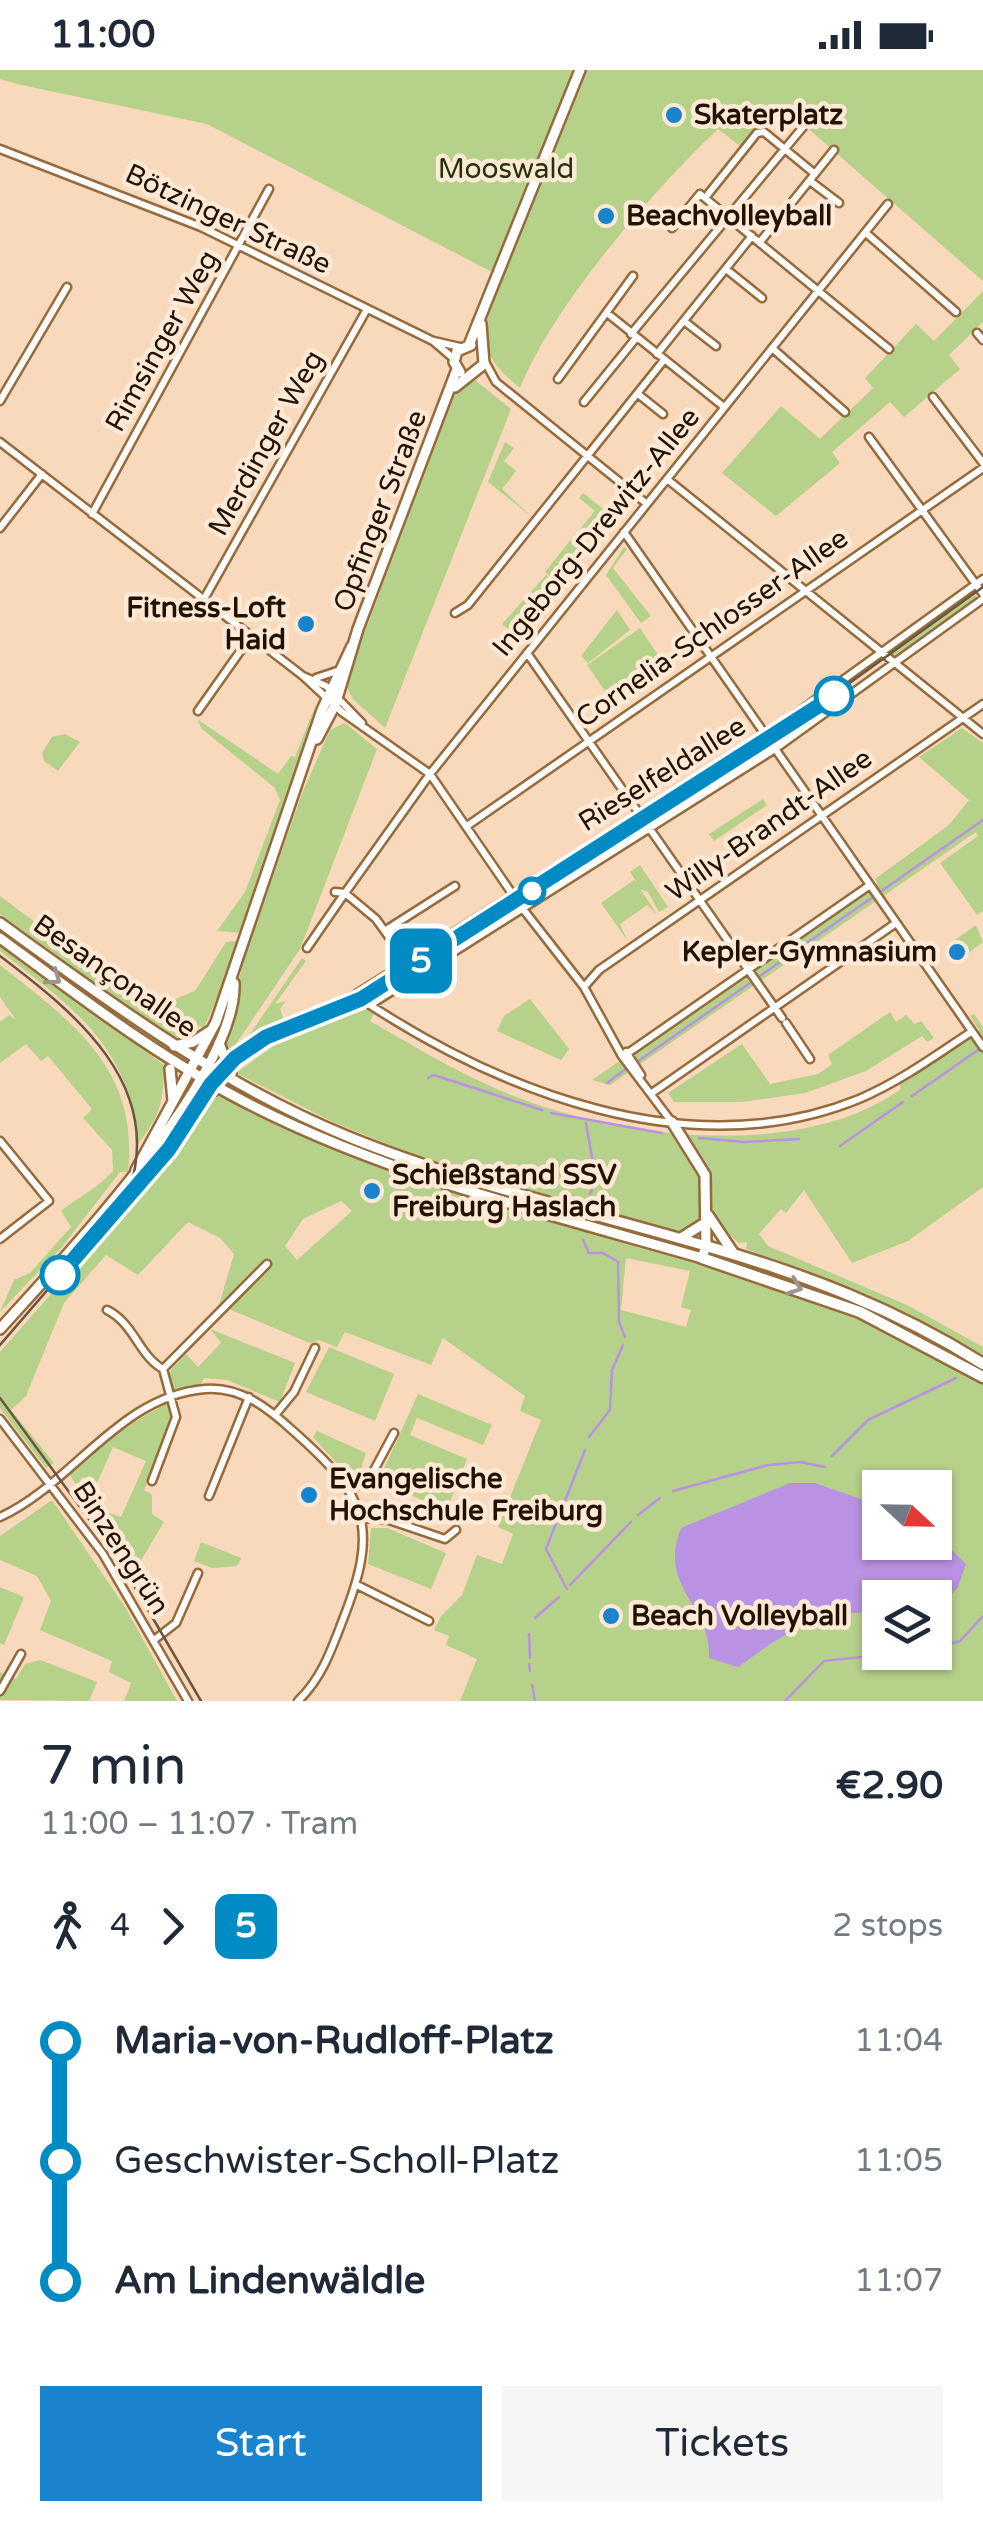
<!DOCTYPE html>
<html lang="en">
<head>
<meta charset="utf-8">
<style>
  body { margin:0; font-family:"Varela Round",sans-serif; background:#f6f6f7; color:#1f2937; height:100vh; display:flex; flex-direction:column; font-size:38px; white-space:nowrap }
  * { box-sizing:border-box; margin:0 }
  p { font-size:32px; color:#747a83 }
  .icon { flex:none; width:55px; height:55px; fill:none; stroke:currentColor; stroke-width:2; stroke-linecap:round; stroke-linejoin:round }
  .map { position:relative; height:1631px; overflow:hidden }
  .sheet { display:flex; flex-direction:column; background:#fff; flex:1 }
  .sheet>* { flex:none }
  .badge { padding:0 20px; border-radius:15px; font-size:35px; line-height:65px }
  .needle { width:65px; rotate:112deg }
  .controls { position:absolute; left:862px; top:1400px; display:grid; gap:20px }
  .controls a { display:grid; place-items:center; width:90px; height:90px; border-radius:0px; background:#fff; box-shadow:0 2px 8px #0004; font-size:50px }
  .map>.badge { position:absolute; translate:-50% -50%; box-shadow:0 0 0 5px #fff }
  .legs { display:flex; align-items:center; gap:15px; height:110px; padding:0 40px; font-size:32px }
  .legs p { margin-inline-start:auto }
  .summary { display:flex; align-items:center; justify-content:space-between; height:170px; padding:0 40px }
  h1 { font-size:55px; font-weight:600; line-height:75px }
  .cta { display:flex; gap:20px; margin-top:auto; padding:20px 40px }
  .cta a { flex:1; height:115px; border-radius:0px; background:#1983cd; color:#fff; font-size:40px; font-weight:600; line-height:115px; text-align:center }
  .cta a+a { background:#f6f6f7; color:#1f2937 }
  ul { padding:0 40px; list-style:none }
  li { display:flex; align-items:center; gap:35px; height:120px; font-size:38px }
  li i { display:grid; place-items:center; width:15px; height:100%; margin:0 12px; background:currentColor }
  li i::after { content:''; width:25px; height:25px; margin:-12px; border:8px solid; border-radius:50%; background:#fff }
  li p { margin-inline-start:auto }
  li:first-child i { background:linear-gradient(#0000 50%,currentColor 0) }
  li:last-child i { background:linear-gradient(currentColor 50%,#0000 0) }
  .status { display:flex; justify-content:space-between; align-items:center; height:70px; padding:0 50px; background:#fff; direction:ltr }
  .status svg { height:28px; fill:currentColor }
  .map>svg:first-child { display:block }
  .green { fill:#b5d18a; fill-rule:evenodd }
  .water { fill:#ba92e3 }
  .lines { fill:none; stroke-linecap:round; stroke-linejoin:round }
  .stream { stroke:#ba92e3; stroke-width:2.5 }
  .street-casing { stroke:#966a3a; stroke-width:11 }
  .secondary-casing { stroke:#966a3a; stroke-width:14 }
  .primary-casing { stroke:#966a3a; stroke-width:14 }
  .highway-casing { stroke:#966a3a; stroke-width:15 }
  .street { stroke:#fff; stroke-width:6 }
  .secondary { stroke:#fff; stroke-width:9 }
  .primary { stroke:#fff; stroke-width:9 }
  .highway { stroke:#fff; stroke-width:10 }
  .tram { stroke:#6b5540; stroke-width:2.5 }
  .oneway { stroke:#9c948d }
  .line-1-casing { stroke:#fff; stroke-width:22 }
  .line-1 { stroke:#008bc5; stroke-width:15 }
  .poi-dot { fill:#1983cd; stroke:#fde9d5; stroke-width:4 }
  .stop-1-dot { fill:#fff; stroke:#008bc5; stroke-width:5 }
  .labels { text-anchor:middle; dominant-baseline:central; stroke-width:9; stroke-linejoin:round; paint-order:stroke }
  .poi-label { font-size:28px; font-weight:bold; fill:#241201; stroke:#fde9d5; text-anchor:start }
  .park-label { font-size:28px; fill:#25320c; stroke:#fde9d5 }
  .street-label { font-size:28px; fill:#241201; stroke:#fde9d5 }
</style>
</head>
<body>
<div class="status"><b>11:00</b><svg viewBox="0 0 49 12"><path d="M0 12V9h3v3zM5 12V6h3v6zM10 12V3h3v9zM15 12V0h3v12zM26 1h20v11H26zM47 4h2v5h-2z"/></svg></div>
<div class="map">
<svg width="983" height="1631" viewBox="0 0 983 1631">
  <rect width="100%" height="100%" fill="#f8d9bc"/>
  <path class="green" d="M 0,0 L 983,0 L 983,211 L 781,35 L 740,76 L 718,59 C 652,122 554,234 520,318 C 472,279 481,260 500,206 L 494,203 L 484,223 L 492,202 L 207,54 L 17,14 L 0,9 Z
    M 983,221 L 983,252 L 949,285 L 960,299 L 904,347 L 890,332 L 832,382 L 840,393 L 776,446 L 722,403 L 781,336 L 820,369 L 873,318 L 865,308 L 916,254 L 934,271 Z
    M 475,310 L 511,339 L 385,658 L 353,629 L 345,614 L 457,318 Z
    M 505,372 L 514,378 L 504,391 L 516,401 L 502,419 L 531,446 L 488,412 Z
    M 583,423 L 608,443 L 589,466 L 580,459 L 595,441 L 579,428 Z
    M 576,463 L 585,470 L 554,509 L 545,502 Z
    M 624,477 L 627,479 L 613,498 L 651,546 L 641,553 L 606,505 Z
    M 546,505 L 553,510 L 511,561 L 502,554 Z
    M 972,520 L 979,530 L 900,590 L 890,582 Z
    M 617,540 L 630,560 L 588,593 L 581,586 Z
    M 640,558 L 660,588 L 607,624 L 587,595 Z
    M 316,634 L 278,755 L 281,761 L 244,863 L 217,861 L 245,822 L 280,730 L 275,718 L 202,659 L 197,649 L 278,704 L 291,686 L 295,687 Z
    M 345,653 L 377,679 L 300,879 L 236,974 L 222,983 L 243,892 L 301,726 L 330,660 Z
    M 962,658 L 983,673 L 983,841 L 977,845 L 940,793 L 978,766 L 976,762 L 610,1015 L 592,1010 L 877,813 L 875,809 L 949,755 L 969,730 L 919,687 Z
    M 65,664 L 80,672 L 58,701 L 44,691 L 42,683 L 52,667 Z
    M 762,671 L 769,681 L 653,753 L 647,744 Z
    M 763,729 L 767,735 L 714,771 L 709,764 Z
    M 637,750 L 644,760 L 577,802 L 571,791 Z
    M 640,795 L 668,837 L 659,842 L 648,822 L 640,819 L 657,844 L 647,835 L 620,854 L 627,870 L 601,833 L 634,810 L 637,813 L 630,802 Z
    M 0,826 L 138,929 L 168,932 L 195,921 L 226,872 L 237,871 L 230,898 L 204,958 L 199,956 L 179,967 L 179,972 L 173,971 L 0,844 Z
    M 513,828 L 520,838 L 374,930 L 363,923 Z
    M 976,855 L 983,872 L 963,887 L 952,872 Z
    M 0,857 L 184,988 L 183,990 L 89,929 L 0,864 Z
    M 0,873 L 164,995 C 163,1033 162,1042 138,1074 C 130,975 72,937 0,881 Z
    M 302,888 L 306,891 L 275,934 L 286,931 L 280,939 L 284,950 L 248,967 Z
    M 0,895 C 72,952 139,998 128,1102 L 120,1102 L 62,1177 L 0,1242 L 14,1210 L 30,1203 L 71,1157 L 61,1141 C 80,1126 97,1119 113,1101 L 112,1080 L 83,1048 L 92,1039 L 48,986 L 41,991 L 26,974 L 0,993 L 0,952 L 9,945 L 16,950 L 0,927 Z
    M 530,929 L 569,979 L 561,990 L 497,961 L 504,946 Z
    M 369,938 L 375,942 L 370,951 C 412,975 453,1000 497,1019 C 609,1068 798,1093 901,1019 L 899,1013 L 979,960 L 970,946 L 974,944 L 983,957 L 983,1117 L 908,1171 L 852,1193 L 804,1120 L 786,1143 L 781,1139 L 759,1164 L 768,1176 L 907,1235 L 983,1277 L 983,1288 L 882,1232 L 746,1179 L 747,1172 L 739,1173 L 730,1166 L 678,1164 L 415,1086 L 331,1051 L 236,1003 L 275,975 Z
    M 890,942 L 896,952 L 906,945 L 915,954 L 921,951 L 934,968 L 927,972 L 922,966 L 866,1001 L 805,1023 L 742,1032 L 674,1032 L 668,1023 L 742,974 L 770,1014 L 818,1004 L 832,994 L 828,985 Z
    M 223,1016 L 297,1052 L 391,1087 L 696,1177 L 696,1179 C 535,1130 372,1097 223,1016 Z
    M 218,1023 L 330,1074 L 842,1238 L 945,1289 L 983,1314 L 983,1631 L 460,1631 L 477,1589 L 446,1575 L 449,1566 L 434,1560 L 441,1546 L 462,1525 L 477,1485 L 502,1494 L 513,1464 L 498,1457 L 541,1350 L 520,1341 L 525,1326 L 443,1268 L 431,1295 L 345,1262 L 337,1277 L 319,1270 L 310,1273 L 219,1235 L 234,1184 L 220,1168 L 188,1152 L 138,1205 L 106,1185 L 64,1233 L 26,1326 L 11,1340 L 54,1393 L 46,1398 L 0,1338 L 0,1282 L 160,1100 L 204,1035 ZM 341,1131 L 352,1141 L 297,1190 L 285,1176 L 303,1149 ZM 626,1188 L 690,1201 L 681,1237 L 691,1240 L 686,1257 L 621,1240 ZM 880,1418 L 935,1418 L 935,1472 L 880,1472 ZM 880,1528 L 935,1528 L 935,1582 L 880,1582 Z
    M 713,1187 L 803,1210 L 899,1251 L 983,1298 L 983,1303 L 847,1232 Z
    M 210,1259 L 295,1293 L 280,1332 L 227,1310 L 204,1308 L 200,1316 L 173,1319 L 168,1313 L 171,1300 L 186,1284 L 198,1297 L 221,1273 Z
    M 329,1277 L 394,1304 L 375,1351 L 306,1322 Z
    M 418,1324 L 492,1355 L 483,1375 L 417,1348 L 410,1365 L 467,1389 L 447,1440 L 378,1412 Z
    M 167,1333 L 173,1350 L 144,1420 L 152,1425 L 152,1444 L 164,1452 L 134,1502 L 90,1436 L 121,1447 L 146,1391 L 113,1377 L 97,1413 L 82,1407 L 78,1417 L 69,1404 L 111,1366 Z
    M 317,1361 L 366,1383 L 360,1402 L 351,1409 L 313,1367 Z
    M 52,1430 L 125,1537 L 177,1631 L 124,1631 L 131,1613 L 109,1602 L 112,1591 L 40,1560 L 51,1531 L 37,1506 L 0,1490 L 0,1466 Z
    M 371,1458 L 387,1458 L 446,1483 L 431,1519 L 368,1494 Z
    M 201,1472 L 241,1488 L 241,1489 L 237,1496 L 212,1498 L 194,1491 Z
    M 0,1517 L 24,1527 L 4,1575 L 0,1573 Z
    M 40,1590 L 97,1612 L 89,1631 L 0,1630 L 0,1602 L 16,1609 L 25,1594 Z"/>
  <path class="water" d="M 790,1413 L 815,1413 L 878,1435 L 880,1472 L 935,1472 L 935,1464 L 966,1494 L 958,1517 L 937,1540 L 935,1528 L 880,1528 L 880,1543 C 820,1539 784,1563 738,1597 L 709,1588 C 712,1534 657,1519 681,1458 Z"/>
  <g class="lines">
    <path class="stream" d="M 637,992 L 983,750
      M 428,1008 L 434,1005 L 542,1040
      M 607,1013 L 626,999
      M 912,1026 L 978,980
      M 551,1043 L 662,1063
      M 586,1053 L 596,1110 L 590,1124
      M 699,1068 L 745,1072 L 799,1069
      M 840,1076 L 903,1032
      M 583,1170 L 589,1183 L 603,1183 L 618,1192 L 619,1252 L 625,1267
      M 589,1367 L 610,1340 L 612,1300 L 623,1275
      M 832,1386 L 868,1350 L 956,1308
      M 673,1421 L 768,1395 L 801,1392 L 825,1397
      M 638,1445 L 660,1428
      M 570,1515 L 631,1452
      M 567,1519 L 546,1479 L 585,1380
      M 535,1548 L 559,1527
      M 529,1564 L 530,1588
      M 935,1578 L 960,1571 L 983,1546
      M 529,1594 L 530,1601
      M 532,1615 L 535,1631
      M 785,1631 L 824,1591 L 909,1582"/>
    <g class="street-casing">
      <path id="street" d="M 0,79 L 201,157 L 433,271 L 454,289
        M 810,111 L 839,133
        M 705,128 L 757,63 L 764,62 L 815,104
        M 672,158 L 700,124 L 889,279
        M 866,163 L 956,242
        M 760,172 L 834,80
        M 726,199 L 762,228
        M 607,243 L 724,337
        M 684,251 L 716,276
        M 977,263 L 983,270
        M 631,264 L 803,57
        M 434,271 L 460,277
        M 772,278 L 845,342
        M 657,284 L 752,166
        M 484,290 L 496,312 L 647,434
        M 558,309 L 633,206
        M 638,324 L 663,344
        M 933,327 L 983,393
        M 0,331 L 67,217
        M 584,332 L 636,268
        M 869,367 L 983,524
        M 0,372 L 303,606 L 342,642 L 430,704 L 513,825
        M 667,409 L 983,664
        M 92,444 L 269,119
        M 0,458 L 42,404
        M 624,462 L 983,977
        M 204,529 L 367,239
        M 455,543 L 468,535 L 664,290
        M 527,583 L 782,948
        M 303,606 L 326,616 L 362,653
        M 316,608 L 337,601
        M 198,641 L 251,566
        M 467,756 L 983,398
        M 335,822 L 345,823 L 430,704 L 888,134
        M 523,839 L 584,917 L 622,986 L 671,1051
        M 386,860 L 455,816
        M 307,878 L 345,823 L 376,849 L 407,892
        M 584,917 L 599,900 L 983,634
        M 370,935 L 775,679 L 983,529
        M 786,953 L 810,989
        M 971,962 C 935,986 899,1012 859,1029 C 690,1098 497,1021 355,925 L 771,662 L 983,509
        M 626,982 L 641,1005
        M 628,983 L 870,815
        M 652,1023 L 896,853
        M 0,1071 L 49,1131 L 0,1169
        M 107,1240 C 134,1253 139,1286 163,1299 L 176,1347 L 152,1411
        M 163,1299 L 267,1194
        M 275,1345 L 294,1322 L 315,1278
        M 0,1349 L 103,1484 L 188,1631
        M 350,1421 L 372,1404 L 394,1363
        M 209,1426 L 249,1327
        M 0,1447 C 73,1414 119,1326 205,1319 C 240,1316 268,1338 292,1360 C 368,1427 380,1456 342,1552 C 331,1581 321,1609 298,1631
        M 361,1447 L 389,1450 L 445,1469 L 456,1460
        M 357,1515 L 429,1551
        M 154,1570 L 176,1553 L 198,1503
        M 0,1621 L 21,1584"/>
    </g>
    <g class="secondary-casing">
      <path id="secondary" d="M 469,275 L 580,0
        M 460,302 L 454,292 L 457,281 L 471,275
        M 455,317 L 484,294 L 481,254
        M 317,669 L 335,635 L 358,559 L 457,299
        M 219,973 L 231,1004
        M 174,976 L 193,972 L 210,961
        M 170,999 L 173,1031
        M 186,1034 L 219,1018
        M 672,1052 L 705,1105 L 706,1176
        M 136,1100 L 216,952 L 322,640 L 352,576
        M 708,1145 L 734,1184
        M 681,1168 L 708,1151
        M 0,1259 C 62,1190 238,1006 234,913"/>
    </g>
    <g class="primary-casing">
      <path id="primary" d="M 0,853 C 111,933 221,1015 349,1067 C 464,1114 587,1141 706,1176 L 702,1188 C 554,1145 400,1109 261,1040 C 167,994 84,930 0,868"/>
    </g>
    <g class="highway-casing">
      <path id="highway" d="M 706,1176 C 804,1204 896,1239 983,1294
        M 702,1188 L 860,1242 L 983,1307"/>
    </g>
    <use href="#street" class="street"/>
    <use href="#secondary" class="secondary"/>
    <use href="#primary" class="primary"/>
    <use href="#highway" class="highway"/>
    <path class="tram" d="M 0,886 C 74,942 165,1014 129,1121
      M 0,1275 L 169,1079 L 211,1014 L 232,990 L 266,967 L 350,935 L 402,903 L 769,671 L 983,517
      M 0,1328 L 119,1490 L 201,1631"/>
  </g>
  <defs><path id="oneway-chevron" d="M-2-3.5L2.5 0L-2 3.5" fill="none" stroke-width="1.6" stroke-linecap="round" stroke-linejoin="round" transform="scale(2.5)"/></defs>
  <g class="oneway">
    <use href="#oneway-chevron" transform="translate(54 908) rotate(36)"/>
    <use href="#oneway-chevron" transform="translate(795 1217) rotate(20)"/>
  </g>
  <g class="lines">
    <g class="line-1-casing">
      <path id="line-1" d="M 60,1205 L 169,1079 L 211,1014 L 235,988 L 266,967 L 361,929 L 834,626"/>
    </g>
    <use href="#line-1" class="line-1"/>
  </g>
  <g class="poi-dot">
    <circle cx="674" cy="45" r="10"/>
    <circle cx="606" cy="146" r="10"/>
    <circle cx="306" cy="554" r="10"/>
    <circle cx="957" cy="882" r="10"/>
    <circle cx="372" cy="1121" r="10"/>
    <circle cx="309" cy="1425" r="10"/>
    <circle cx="611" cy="1546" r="10"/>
  </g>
  <g class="stop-1-dot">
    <circle cx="834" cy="626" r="18"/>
    <circle cx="532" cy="821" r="12"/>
    <circle cx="60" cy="1205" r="18"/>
  </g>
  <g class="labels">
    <g class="poi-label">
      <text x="694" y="45">Skaterplatz</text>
      <text x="626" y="146">Beachvolleyball</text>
      <text x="286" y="538" text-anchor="end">Fitness-Loft<tspan x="286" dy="32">Haid</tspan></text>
      <text x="937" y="882" text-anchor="end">Kepler-Gymnasium</text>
      <text x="392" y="1105">Schießstand SSV<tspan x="392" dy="32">Freiburg Haslach</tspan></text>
      <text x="329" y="1409">Evangelische<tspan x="329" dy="32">Hochschule Freiburg</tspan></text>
      <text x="631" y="1546">Beach Volleyball</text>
    </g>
    <g class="park-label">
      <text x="506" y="99">Mooswald</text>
    </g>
    <g class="street-label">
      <text transform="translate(228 149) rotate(25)">Bötzinger Straße</text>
      <text transform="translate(162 271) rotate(-61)">Rimsinger Weg</text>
      <text transform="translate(266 373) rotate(-61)">Merdinger Weg</text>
      <text transform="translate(380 441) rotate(-69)">Opfinger Straße</text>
      <text transform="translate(596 462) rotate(-51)">Ingeborg-Drewitz-Allee</text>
      <text transform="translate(712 558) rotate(-35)">Cornelia-Schlosser-Allee</text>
      <text transform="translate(662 704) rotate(-32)">Rieselfeldallee</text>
      <text transform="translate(769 755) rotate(-35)">Willy-Brandt-Allee</text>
      <text transform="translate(115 906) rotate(35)">Besançonallee</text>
      <text transform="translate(121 1478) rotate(57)">Binzengrün</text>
    </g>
  </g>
</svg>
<div class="controls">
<a><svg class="needle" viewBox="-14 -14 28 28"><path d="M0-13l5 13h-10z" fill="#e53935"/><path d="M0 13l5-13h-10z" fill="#747a83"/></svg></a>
<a><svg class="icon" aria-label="layers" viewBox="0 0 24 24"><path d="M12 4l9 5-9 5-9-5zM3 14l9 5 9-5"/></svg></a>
</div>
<b class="badge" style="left:421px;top:891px;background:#008bc5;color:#fff">5</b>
</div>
<section class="sheet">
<div class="summary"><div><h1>7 min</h1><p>11:00 – 11:07 · Tram</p></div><b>€2.90</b></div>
<div class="legs"><svg class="icon" aria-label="walk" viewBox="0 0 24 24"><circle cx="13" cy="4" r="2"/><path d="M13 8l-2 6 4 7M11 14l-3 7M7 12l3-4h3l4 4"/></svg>4<svg class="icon" aria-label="forward" viewBox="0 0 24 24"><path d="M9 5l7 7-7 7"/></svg><b class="badge" style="background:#008bc5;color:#fff">5</b><p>2 stops</p></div>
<ul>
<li><i style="color:#008bc5"></i><b>Maria-von-Rudloff-Platz</b><p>11:04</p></li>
<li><i style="color:#008bc5"></i><span>Geschwister-Scholl-Platz</span><p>11:05</p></li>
<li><i style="color:#008bc5"></i><b>Am Lindenwäldle</b><p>11:07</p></li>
</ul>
<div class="cta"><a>Start</a><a>Tickets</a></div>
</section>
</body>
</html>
